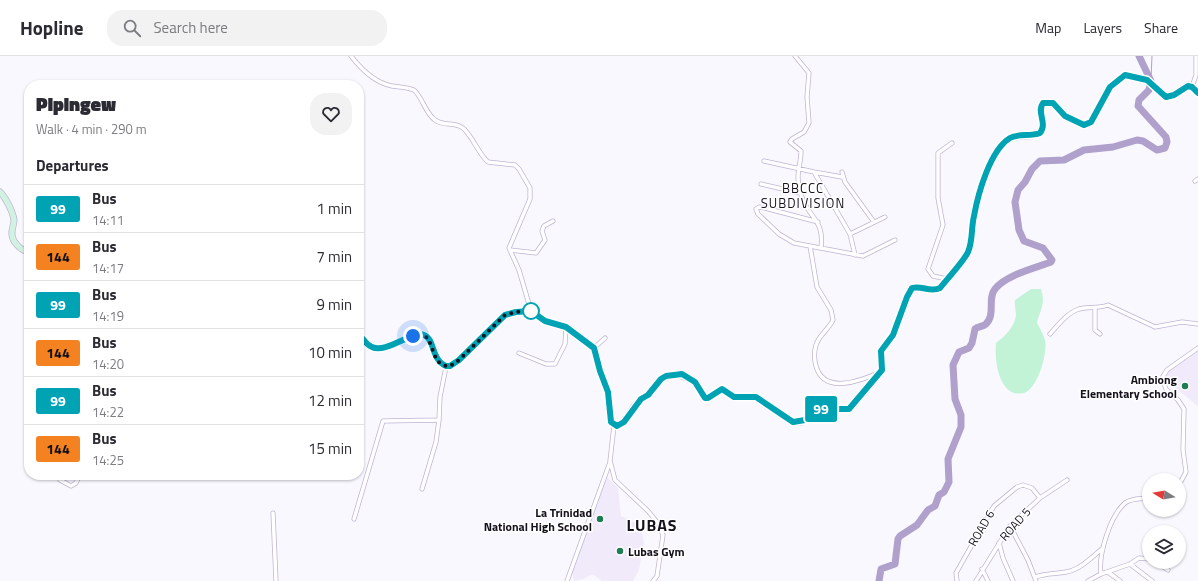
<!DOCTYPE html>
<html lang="en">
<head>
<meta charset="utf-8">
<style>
  body { margin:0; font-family:"Titillium Web",sans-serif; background:#f2f2f3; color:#2b2b33; height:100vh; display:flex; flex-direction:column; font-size:15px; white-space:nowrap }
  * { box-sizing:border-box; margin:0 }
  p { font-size:13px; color:#7c7c81 }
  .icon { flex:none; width:22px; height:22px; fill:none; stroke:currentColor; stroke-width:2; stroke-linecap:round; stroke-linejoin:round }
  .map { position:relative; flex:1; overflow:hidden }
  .side { position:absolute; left:24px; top:24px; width:340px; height:400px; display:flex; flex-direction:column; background:#fff; border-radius:16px; box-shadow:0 1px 3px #0004 }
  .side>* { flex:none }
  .badge { padding:0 8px; border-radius:3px; font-size:14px; line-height:26px }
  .needle { width:26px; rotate:281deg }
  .fabs { position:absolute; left:1142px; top:417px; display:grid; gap:8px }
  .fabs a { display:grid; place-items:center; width:44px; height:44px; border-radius:50%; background:#fff; box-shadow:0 1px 3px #0004; font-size:20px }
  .you { position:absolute; width:20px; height:20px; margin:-10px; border:3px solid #fff; border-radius:50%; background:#1a73e8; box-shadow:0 0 0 6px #1a73e833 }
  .map>.badge { position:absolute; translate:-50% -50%; box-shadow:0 0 0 2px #fff }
  h2 { padding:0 12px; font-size:15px; line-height:36px }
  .round { display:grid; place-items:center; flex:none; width:42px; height:42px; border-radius:16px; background:#f2f2f3 }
  .summary { display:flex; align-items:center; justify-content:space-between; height:68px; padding:0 12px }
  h1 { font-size:19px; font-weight:800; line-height:30px }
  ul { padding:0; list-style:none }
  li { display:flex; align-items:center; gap:12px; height:48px; padding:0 12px; border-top:1px solid #e1e1e2 }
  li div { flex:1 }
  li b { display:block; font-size:15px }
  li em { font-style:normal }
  li .badge { min-width:44px; font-weight:700; text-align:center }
  header { display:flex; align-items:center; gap:24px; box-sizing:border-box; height:56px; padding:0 20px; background:#fff; border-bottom:1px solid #e1e1e2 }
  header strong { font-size:19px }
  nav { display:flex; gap:22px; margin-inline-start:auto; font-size:14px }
  .search { width:280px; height:36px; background:#f2f2f3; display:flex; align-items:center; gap:10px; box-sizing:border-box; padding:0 14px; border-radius:16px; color:#7c7c81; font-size:15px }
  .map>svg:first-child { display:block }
  .built { fill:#f0eafb }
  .green { fill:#c2f3d6 }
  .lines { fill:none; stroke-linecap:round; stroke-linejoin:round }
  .stream { stroke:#afa0cc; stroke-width:1 }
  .river { stroke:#afa0cc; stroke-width:7 }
  .street-casing { stroke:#bfb4d5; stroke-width:5 }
  .secondary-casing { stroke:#bfb4d5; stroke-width:7 }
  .street { stroke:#fff; stroke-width:3.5 }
  .secondary { stroke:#d2f2e1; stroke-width:5.5 }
  .line-casing { stroke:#fff; stroke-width:9 }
  .line { stroke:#00a3b4; stroke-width:6 }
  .walk { stroke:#15111d; stroke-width:4; stroke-dasharray:0 7.2 }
  .stop-dot { fill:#fff; stroke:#00a3b4; stroke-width:2 }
  .poi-dot { fill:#207d53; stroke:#fff; stroke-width:1.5 }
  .labels { text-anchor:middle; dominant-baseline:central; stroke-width:3; stroke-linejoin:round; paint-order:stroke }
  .poi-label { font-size:12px; font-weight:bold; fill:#15111d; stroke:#fff; text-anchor:end }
  .street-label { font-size:12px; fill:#15111d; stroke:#fff }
  .neighbourhood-label { font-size:13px; letter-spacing:1px; fill:#15111d; stroke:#fff }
  .district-label { font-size:16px; font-weight:bold; letter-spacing:1px; fill:#15111d; stroke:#fff }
</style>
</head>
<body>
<header>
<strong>Hopline</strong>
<div class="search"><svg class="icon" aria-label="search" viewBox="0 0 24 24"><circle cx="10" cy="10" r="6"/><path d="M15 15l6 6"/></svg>Search here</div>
<nav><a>Map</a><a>Layers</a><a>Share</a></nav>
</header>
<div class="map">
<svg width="1198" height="525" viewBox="0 0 1198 525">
  <rect width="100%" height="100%" fill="#faf8ff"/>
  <path class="built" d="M 1198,293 L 1198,350 L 1163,322 L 1169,313 Z
    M 607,421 L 618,432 L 621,460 L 636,467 L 641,474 L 644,486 L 639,514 L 633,525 L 602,525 L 592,518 L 584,523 L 574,525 L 572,517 L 576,504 Z"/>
  <path class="green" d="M 1031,233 L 1041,233 C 1046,249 1040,253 1037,267 C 1040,272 1043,278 1045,284 C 1048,296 1038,333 1024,337 C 999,343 994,304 996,287 C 1005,280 1014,272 1016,259 C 1016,254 1014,249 1015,244 Z"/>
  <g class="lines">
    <path class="stream" d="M 1151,23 L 1152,0"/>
    <path class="river" d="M 879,525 L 881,513 L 895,508 L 898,483 L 900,480 L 917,469 L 928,454 L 935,450 L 939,439 L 944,436 L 949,426 L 948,403 L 961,371 L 961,359 L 955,343 L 953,309 L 959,296 L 969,292 L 972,287 L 975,273 C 978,270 983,271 986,268 C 996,258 987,243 995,233 C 1006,219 1035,212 1051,206 L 1052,204 L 1043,192 L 1024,185 L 1019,174 L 1015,146 L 1018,134 L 1025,126 L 1032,113 L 1040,105 L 1064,104 L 1084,94 L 1113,91 L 1137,84 L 1143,85 L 1157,94 L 1165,92 L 1167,86 L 1166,81 L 1138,50 L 1139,44 L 1149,34 L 1151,25 L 1139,0"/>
    <g class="street-casing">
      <path id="street" d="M 351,0 C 361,13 376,27 392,30 C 399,31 407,31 414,34 C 423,42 425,57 435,64 C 444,71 456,65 464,73 C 474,83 478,97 488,106 L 515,109 L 519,113 L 530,132 L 530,143 L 509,192 L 519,214 L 531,255
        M 795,0 L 809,17 L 807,41 L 809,67 L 804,76 L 792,83 L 790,86 L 801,95 C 801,110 795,117 800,135 C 806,162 825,161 821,192
        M 1192,31 L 1196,19 L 1196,0
        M 764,105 L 814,116 L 842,121
        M 814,116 L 850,178 L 855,199
        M 842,116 L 845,126 L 874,166
        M 1195,125 L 1198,123
        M 761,128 L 800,137
        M 818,166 L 765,152 L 759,151 L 756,153 L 758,158 L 779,178 L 794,187 L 863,200 L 895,184
        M 850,178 L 885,161
        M 810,190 L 817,231 L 831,254 L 833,264 C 829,273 819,279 816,289 C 814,296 814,303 816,310 C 824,339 861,325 880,316
        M 510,194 L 536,197 L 545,184 L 542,175 L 544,170 L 553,165
        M 947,223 L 933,220 L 928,213 L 943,169 L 938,142 L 938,97 L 952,87
        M 1095,253 L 1095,274 L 1100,278
        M 1050,278 C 1058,269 1067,257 1079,253 C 1089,250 1098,253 1108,249 L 1155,271 L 1182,266 L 1198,268
        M 594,292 L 605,282
        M 519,297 L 546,308 L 555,308 L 565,288 L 566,271
        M 614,370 L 610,405 L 615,424 L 648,455 L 657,466 L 663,479 L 657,520 L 653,525
        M 60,424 L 71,430 L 76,427 L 80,419
        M 1179,429 L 1186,416 L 1183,394 L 1184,353 L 1178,344 L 1166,333 L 1162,322 L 1167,314 L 1198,292
        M 422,433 L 436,386 L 439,364 L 440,341 L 446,311
        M 273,457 L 276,525
        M 354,463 L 383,365 L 439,364
        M 1010,470 L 1028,504 L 1036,525
        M 999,487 L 1003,502 L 1013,525
        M 1156,506 L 1168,514
        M 1130,508 L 1152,525
        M 982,513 L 988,525
        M 1108,516 L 1120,525
        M 1101,518 C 1098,499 1110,460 1125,447 C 1131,442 1141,443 1149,442
        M 1035,521 C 1046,517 1055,518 1066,516 C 1080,514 1092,501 1103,492
        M 567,525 L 610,406
        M 957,525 L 956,517 L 994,450 L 1017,431 L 1023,429 L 1032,432 L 1040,442
        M 976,525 L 1010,470 L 1040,442 L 1067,424
        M 1088,525 L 1101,518 L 1130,508 L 1139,502 L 1149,503"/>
    </g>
    <g class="secondary-casing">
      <path id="secondary" d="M 0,136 C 6,142 13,156 14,164 C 14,168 12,172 12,176 C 11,185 21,195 29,196
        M 359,279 C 364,283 366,289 372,291 C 386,298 413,274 424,279 C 435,283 431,304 446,311 L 450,310 L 459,304 L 505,259 L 515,256 L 531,255 L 545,265 L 566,271 L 594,292 L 600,315 L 608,336 L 611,366 L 617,370 L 624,366 L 634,350 L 653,334 L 661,323 L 678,318 L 695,326 L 705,342 L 708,342 L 722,333 L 734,341 L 756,341 L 793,366 L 801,366 L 821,353 L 849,353 L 882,315 L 881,295 L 893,279 L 907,241 L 912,233 C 922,229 930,237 940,232 C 947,223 965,205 968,196 C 972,186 972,174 973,163 C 976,141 987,108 1001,90 C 1014,73 1032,86 1042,75 C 1045,65 1037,55 1043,47 L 1053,47 L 1065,60 L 1084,69 L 1091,66 L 1110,31 L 1125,19 L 1147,23 L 1166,41 L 1174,39 L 1188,29 L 1192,31 L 1198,37"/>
    </g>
    <use href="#street" class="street"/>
    <use href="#secondary" class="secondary"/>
  </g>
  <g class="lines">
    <g class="line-casing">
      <path id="line" d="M 359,279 C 364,283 366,289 372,291 C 386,298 413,274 424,279 C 435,283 431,304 446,310 L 450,310 L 459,304 L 505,259 L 516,256 L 531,255 L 545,265 L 566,271 L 594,292 L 600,315 L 608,336 L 611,366 L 617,370 L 624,366 L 641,343 L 648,339 L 661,323 L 666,320 L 682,318 L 695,326 L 705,342 L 708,342 L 722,333 L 734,341 L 756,341 L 793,366 L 805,364 L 821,353 L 849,353 L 882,314 L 881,295 L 893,279 L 907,241 L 912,232 C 922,229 930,237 940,232 C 947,223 964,205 968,196 C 973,185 971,172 974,160 C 978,138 990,94 1010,82 C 1019,77 1030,81 1040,77 C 1048,67 1036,56 1043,47 L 1053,47 L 1065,60 L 1084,69 L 1091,66 L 1110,31 L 1125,19 L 1147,24 L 1166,41 L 1174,39 L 1188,30 L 1192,31 L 1198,37"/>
    </g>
    <use href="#line" class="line"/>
    <path class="walk" d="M 413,280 L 418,278 L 428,282 L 437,305 L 446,310 L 450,310 L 459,304 L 505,259 L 516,256 L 531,255"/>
  </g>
  <circle class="stop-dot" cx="531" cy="255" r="8"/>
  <g class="poi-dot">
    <circle cx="1185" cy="330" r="4"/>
    <circle cx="600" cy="463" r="4"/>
    <circle cx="620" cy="495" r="4"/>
  </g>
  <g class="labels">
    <g class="poi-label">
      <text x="1177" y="323">Ambiong<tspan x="1177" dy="14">Elementary School</tspan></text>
      <text x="592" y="456">La Trinidad<tspan x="592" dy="14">National High School</tspan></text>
      <text x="628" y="495" text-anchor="start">Lubas Gym</text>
    </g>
    <g class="street-label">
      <text transform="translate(1015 468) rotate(-48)">ROAD 5</text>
      <text transform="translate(981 472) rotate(-60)">ROAD 6</text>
    </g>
    <g class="neighbourhood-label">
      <text x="803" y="132">BBCCC<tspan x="803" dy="15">SUBDIVISION</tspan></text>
    </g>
    <g class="district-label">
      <text x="652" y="469">LUBAS</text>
    </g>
  </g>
</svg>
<div class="fabs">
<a><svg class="needle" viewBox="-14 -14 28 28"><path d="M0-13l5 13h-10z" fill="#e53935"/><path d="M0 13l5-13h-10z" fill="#7c7c81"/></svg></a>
<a><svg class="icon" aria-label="layers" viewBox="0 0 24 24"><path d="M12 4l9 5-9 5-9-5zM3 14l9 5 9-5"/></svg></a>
</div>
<div class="you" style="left:413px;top:280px"></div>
<b class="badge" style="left:821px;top:353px;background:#00a3b4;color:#fff">99</b>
<section class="side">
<div class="summary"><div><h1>Pipingew</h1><p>Walk · 4 min · 290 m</p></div><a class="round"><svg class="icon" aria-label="heart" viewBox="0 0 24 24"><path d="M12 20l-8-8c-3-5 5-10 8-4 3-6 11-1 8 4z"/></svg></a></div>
<h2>Departures</h2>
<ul>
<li><span class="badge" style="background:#00a3b4;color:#fff">99</span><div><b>Bus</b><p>14:11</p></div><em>1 min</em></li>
<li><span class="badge" style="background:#f58220;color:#111">144</span><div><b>Bus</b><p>14:17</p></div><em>7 min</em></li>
<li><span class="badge" style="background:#00a3b4;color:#fff">99</span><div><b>Bus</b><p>14:19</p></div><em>9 min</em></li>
<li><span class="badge" style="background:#f58220;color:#111">144</span><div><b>Bus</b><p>14:20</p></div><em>10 min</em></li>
<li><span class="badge" style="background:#00a3b4;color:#fff">99</span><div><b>Bus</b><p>14:22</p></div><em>12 min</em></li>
<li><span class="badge" style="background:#f58220;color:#111">144</span><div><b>Bus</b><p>14:25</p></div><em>15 min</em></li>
</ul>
</section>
</div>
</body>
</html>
